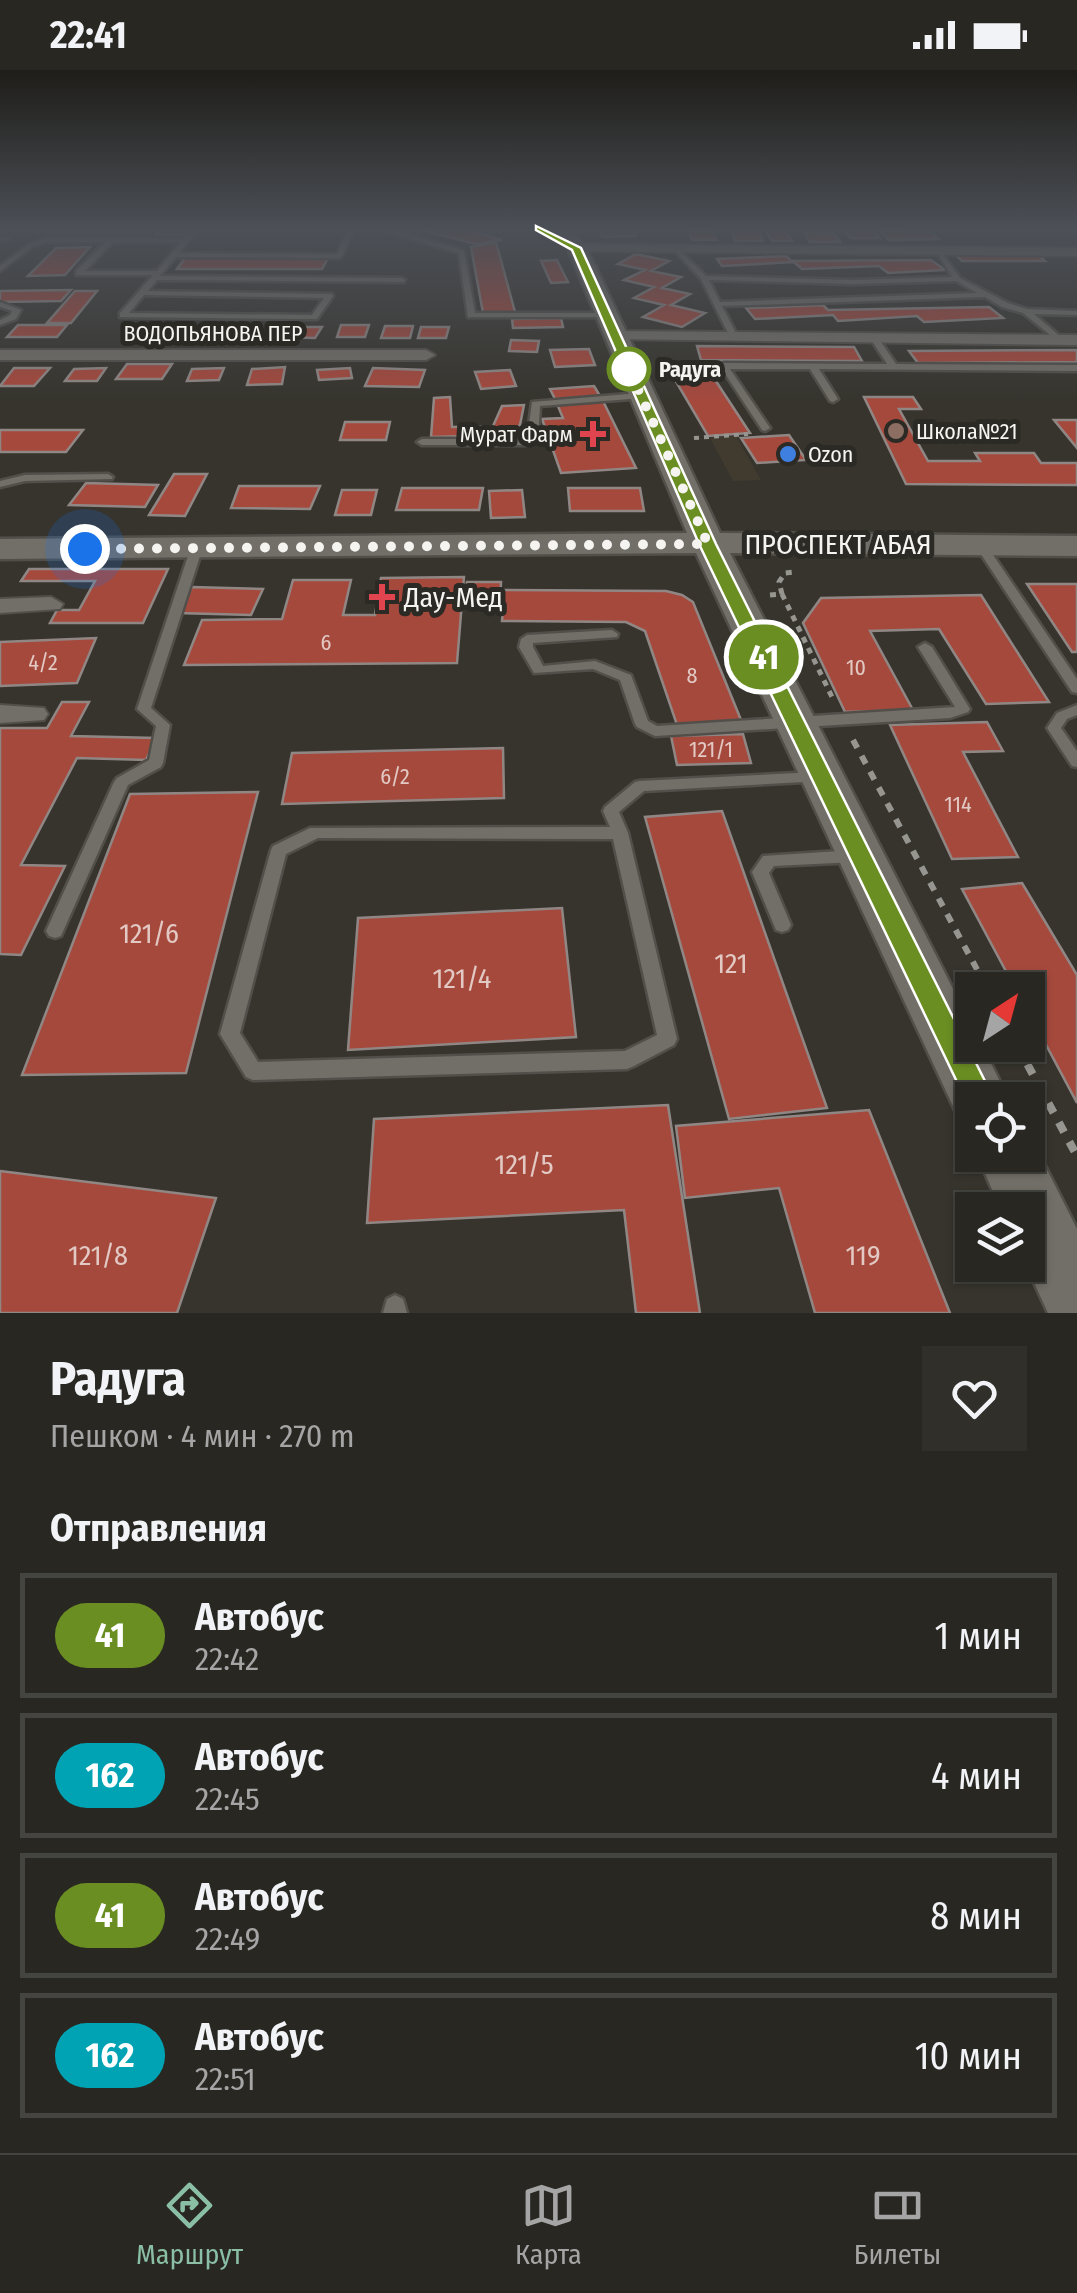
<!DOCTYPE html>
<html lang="ru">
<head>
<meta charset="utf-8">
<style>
  body { margin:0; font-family:"Fira Sans Condensed",sans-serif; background:#302f2a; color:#f1f3f6; height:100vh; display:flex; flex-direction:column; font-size:38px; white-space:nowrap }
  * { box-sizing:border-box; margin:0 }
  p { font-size:32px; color:#a5a5a5 }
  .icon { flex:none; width:55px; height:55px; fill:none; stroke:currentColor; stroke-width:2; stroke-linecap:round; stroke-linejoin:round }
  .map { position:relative; height:1243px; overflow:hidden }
  .details { display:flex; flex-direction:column; background:#282722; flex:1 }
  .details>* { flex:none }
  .badge { padding:0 20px; border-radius:32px; font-size:35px; line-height:65px }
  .needle { width:65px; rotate:36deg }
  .buttons { position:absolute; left:955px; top:902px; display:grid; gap:20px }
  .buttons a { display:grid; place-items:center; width:90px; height:90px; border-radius:0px; background:#282722; box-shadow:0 2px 8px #0004,0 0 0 2px #444440; font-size:50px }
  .you { position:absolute; width:50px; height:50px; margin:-25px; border:8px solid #fff; border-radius:50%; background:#1a73e8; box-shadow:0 0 0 15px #1a73e833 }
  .map>.badge { position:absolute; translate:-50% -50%; box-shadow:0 0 0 5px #fff }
  h2 { padding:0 50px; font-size:38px; line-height:90px }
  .round { display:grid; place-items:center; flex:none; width:105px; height:105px; border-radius:0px; background:#302f2a }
  .headline { display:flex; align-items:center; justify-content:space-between; height:170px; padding:0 50px }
  h1 { font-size:48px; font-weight:700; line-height:75px }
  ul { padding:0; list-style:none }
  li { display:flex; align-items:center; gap:30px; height:125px; margin:0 20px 15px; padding:0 30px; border:5px solid #444440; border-radius:0px }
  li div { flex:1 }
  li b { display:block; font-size:38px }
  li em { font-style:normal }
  li .badge { min-width:110px; font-weight:700; text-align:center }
  .status { display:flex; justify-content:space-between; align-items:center; height:70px; padding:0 50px; background:#282722; direction:ltr }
  .status svg { height:28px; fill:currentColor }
  .tab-bar { display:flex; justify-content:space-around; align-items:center; height:140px; border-top:2px solid #444440; background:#282722; font-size:28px; color:#a5a5a5 }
  .tab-bar a { display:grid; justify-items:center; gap:5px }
  .tab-bar .active { color:#8abfa5 }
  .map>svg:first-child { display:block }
  .built { fill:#413b2f }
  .building { fill:#a6493d; stroke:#908785; stroke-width:2.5 }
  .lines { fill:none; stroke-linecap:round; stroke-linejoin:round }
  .lane-casing { stroke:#524f4a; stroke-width:5 }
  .street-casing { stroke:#524f4a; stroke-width:4 }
  .secondary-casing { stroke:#524f4a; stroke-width:5 }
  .path-far3 { stroke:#979590; stroke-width:4; stroke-dasharray:5 5; stroke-linecap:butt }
  .path-far2 { stroke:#979590; stroke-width:5; stroke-dasharray:6 6; stroke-linecap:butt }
  .path-far1 { stroke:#979590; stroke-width:6; stroke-dasharray:9 9; stroke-linecap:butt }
  .path { stroke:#979590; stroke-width:8; stroke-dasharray:11 11; stroke-linecap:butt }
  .lane { fill:#726f68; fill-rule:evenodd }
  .street { fill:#726f68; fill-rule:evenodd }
  .secondary { fill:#726f68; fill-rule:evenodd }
  .line { fill:#6b8e23; stroke:#fff; stroke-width:2.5 }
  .walk { stroke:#f6f4f0; stroke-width:10; stroke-dasharray:0 18 }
  .stop-dot { fill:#fff; stroke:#6b8e23; stroke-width:5 }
  .education-dot { fill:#8d6e63; stroke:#2c2a24; stroke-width:4 }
  .health-dot { fill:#e0444e; stroke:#2c2a24; stroke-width:4 }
  .shop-dot { fill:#3f7fe0; stroke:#2c2a24; stroke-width:4 }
  .labels { text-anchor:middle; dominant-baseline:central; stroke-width:10; stroke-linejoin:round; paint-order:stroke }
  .far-street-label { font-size:22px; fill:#f6f4f0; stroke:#2c2a24 }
  .far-stop-label { font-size:22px; font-weight:bold; fill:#f6f4f0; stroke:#2c2a24; text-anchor:start }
  .far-poi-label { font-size:22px; fill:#f6f4f0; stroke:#2c2a24; text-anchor:start }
  .number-label { font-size:22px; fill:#e2c9c3 }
  .street-label { font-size:28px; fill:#f6f4f0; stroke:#2c2a24 }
  .poi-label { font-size:28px; fill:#f6f4f0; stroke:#2c2a24; text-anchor:start }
  .near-number-label { font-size:28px; fill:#e2c9c3 }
</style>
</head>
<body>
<div class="status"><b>22:41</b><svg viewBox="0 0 49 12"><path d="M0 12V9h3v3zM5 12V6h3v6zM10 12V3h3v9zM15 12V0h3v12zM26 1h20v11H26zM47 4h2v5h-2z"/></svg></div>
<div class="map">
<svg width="1077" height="1243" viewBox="0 0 1077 1243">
  <rect width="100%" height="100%" fill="#36342d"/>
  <path class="built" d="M 736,366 L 761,410 L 733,411 L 710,368 Z"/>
  <path class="building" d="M 162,158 L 193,158 L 187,166 L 155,166 Z
    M 415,158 L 461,158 L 502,170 L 475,174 Z
    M 598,158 L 632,158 L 636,166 L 602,167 Z
    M 764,158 L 784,158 L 792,171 L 772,171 Z
    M 844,159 L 873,160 L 880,168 L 850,168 Z
    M 732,160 L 759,160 L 763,171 L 735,171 Z
    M 928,160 L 939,169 L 889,170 L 880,161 Z
    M 688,161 L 712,161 L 717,170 L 692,170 Z
    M 804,163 L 833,163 L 840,172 L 810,172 Z
    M 496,172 L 515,242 L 483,243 L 471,177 Z
    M 90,177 L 65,205 L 28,206 L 56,178 Z
    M 636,184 L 669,191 L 651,201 L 681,207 L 662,218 L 690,224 L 671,235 L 705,243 L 682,257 L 643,247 L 664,235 L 634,228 L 654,217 L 624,210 L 645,200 L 618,194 Z
    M 956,185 L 1038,185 L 1045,191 L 962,191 Z
    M 786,186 L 791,191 L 931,190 L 945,200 L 888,203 L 879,196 L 802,199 L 794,192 L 722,196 L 717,189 Z
    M 186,187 L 328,188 L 322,199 L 177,199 Z
    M 557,190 L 568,212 L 551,213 L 541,191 Z
    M 71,220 L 61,231 L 0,232 L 0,221 Z
    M 75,221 L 97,221 L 71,253 L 47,253 Z
    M 823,235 L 828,240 L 989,237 L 1003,248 L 924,252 L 917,246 L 838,251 L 833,245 L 755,249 L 746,238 Z
    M 561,248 L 563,257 L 513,258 L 512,249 Z
    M 18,255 L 67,255 L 57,267 L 7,267 Z
    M 341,255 L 369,255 L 365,267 L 337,267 Z
    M 385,256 L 413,256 L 410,268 L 381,268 Z
    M 171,257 L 210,257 L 205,265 L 165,265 Z
    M 287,257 L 322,257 L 315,268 L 280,267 Z
    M 421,257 L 449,257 L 446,268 L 418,268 Z
    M 228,259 L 259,260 L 253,268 L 221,267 Z
    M 511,270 L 539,271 L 537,282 L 509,281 Z
    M 697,276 L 854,277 L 862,291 L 701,290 Z
    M 589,279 L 595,295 L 555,297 L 550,280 Z
    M 1077,280 L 1077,292 L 918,293 L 909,281 Z
    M 127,294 L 172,294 L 162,309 L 116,309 Z
    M 706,296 L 750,363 L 708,366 L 668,298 Z
    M 285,297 L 282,314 L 247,315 L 252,299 Z
    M 14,298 L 50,298 L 34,316 L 0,316 Z
    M 106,298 L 97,311 L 65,311 L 74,299 Z
    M 224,298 L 219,310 L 187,311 L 192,299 Z
    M 350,298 L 352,308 L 319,310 L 317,300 Z
    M 373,298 L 425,300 L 419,317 L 365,316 Z
    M 510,300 L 516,316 L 481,319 L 475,302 Z
    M 594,316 L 600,326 L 555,329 L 550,319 Z
    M 450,327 L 452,357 L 493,356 L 502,336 L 524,335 L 520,355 L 510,365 L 431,367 L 434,328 Z
    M 864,327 L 913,327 L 921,339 L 899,339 L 928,391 L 980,391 L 975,383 L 1034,383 L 1041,393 L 1077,393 L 1077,415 L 906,414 Z
    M 603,331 L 636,398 L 561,403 L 542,349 L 563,348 L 557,334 Z
    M 1054,350 L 1077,350 L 1077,378 Z
    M 345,352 L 390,352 L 386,370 L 340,370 Z
    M 0,360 L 83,360 L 66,382 L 0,382 Z
    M 789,365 L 806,390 L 757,393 L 741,368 Z
    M 174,404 L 207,404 L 185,446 L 149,445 Z
    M 86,413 L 158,415 L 145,437 L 69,435 Z
    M 239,416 L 320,416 L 310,439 L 231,438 Z
    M 402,418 L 483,418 L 479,440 L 396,440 Z
    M 568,418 L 640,418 L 644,441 L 570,441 Z
    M 342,420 L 377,420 L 371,445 L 335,445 Z
    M 522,420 L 525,447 L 491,448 L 489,421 Z
    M 29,499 L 168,499 L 143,553 L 50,553 L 57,540 L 79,540 L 95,511 L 21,511 Z
    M 464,507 L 457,593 L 184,595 L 202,550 L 282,549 L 293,510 L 351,510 L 343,545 L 375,545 L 381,508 Z
    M 467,512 L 501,512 L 500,537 L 466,537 Z
    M 1027,514 L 1077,514 L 1077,582 L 1072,582 Z
    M 192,517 L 263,519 L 251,545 L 178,543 Z
    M 504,520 L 666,521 L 682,525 L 693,532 L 741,650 L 677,655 L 645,561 L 626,552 L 502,551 Z
    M 981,525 L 1049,632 L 986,634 L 939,559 L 870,561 L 913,640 L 845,642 L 803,553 L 821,528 Z
    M 96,568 L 77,613 L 0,616 L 0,572 Z
    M 62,632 L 89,632 L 71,666 L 156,668 L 146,690 L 77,688 L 21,795 L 65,796 L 21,885 L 0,884 L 0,658 L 47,658 Z
    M 987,652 L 1003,681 L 963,682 L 1018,787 L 952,789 L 890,655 Z
    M 743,664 L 751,693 L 677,695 L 671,666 Z
    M 503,678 L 504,728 L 282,734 L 292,683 Z
    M 258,722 L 186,1003 L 22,1005 L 130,724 Z
    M 722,741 L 827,1038 L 729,1049 L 645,747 Z
    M 1022,813 L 1077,905 L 1077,1033 L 1028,941 L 1028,920 L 1016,920 L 962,819 Z
    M 562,838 L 576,967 L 348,980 L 358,848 Z
    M 668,1035 L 700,1243 L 636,1243 L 624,1140 L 367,1153 L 374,1049 Z
    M 869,1040 L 950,1243 L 815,1243 L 779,1118 L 685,1128 L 676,1056 Z
    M 0,1101 L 216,1128 L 177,1243 L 0,1243 Z"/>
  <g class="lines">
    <g class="lane-casing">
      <path id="lane" d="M 194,158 L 200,158 L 179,183 L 337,184 L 347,161 L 308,160 L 305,158 L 386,158 L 464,181 L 475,243 L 607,243 L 611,245 L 607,247 L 468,247 L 459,183 L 386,162 L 354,161 L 342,186 L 339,188 L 176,187 L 160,206 L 401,208 L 405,210 L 404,212 L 157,210 L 148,221 L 332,224 L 333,226 L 317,249 L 314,249 L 120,247 L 120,243 L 153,205 L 76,205 L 76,201 L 105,172 L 47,172 L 33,176 L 0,201 L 0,196 L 29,174 L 46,168 L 185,168 ZM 113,172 L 181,172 L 157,201 L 85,201 ZM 144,225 L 324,228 L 312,245 L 129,243 Z
        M 0,167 L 11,169 L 0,171 Z
        M 674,175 L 706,206 L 852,210 L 952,207 L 935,179 L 938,177 L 960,208 L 1008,233 L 1027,239 L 1077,241 L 1077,245 L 1034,244 L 1062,268 L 1063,270 L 1059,272 L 1023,243 L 1002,237 L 985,227 L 722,236 L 738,267 L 734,269 L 730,267 L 701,209 L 672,178 ZM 709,210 L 852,214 L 956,211 L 977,223 L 720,232 Z
        M 0,232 L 21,240 L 16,249 L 0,255 L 0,250 L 10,245 L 12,241 L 0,237 Z
        M 871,266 L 877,266 L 896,294 L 1077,295 L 1077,301 L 819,299 L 838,329 L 833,332 L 830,331 L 810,299 L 730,299 L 770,358 L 765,361 L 762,360 L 720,296 L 724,293 L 887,294 L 870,268 Z
        M 640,323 L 645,326 L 643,328 L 540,336 L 538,369 L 530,375 L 422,375 L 417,372 L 422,369 L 527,369 L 532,332 Z
        M 108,404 L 113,407 L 112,409 L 25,411 L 0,417 L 0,411 L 25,405 Z
        M 981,472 L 985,473 L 1077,609 L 1077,623 L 1072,622 L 975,475 Z
        M 196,477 L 202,480 L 151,638 L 170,655 L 163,693 L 161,697 L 128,715 L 61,866 L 55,868 L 49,866 L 46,861 L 114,712 L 117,708 L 149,690 L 156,656 L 137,639 L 190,480 Z
        M 612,560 L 618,564 L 617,567 L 533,573 L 533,577 L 543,596 L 595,591 L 631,605 L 648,651 L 657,656 L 955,637 L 918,577 L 925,573 L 932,577 L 970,639 L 968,642 L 950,648 L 655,666 L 637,657 L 635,654 L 620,610 L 593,599 L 534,603 L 519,577 L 521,569 L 527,565 Z
        M 1077,635 L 1077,645 L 1067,649 L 1061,658 L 1077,681 L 1077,697 L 1072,696 L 1047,658 L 1057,643 Z
        M 817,702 L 822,703 L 825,707 L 822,711 L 644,721 L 619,742 L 628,763 L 677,969 L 674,975 L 634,996 L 627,999 L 253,1010 L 246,1007 L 220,964 L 271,780 L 273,776 L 310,758 L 610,757 L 603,741 L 605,737 L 635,712 L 640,711 ZM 318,768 L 613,769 L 657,965 L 625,981 L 258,992 L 240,963 L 286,784 Z
        M 855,780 L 861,782 L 863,786 L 861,790 L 855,792 L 774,796 L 769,803 L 791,855 L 788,860 L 782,862 L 776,860 L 752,802 L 763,786 Z
        M 395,1225 L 403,1229 L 407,1243 L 383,1243 L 387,1229 Z"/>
    </g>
    <g class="street-casing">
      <path id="street" d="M 577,174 L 1077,178 L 1077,186 L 572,181 L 572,175 Z
        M 616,261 L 1077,265 L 1077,275 L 610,269 L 608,266 Z
        M 0,280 L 426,280 L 435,285 L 426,290 L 0,290 Z
        M 51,527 L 63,534 L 60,539 L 0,543 L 0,529 Z
        M 0,635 L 44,638 L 48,644 L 44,650 L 0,653 Z"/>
    </g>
    <g class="secondary-casing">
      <path id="secondary" d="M 551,158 L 570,158 L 587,178 L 720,463 L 1077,466 L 1077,486 L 730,483 L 972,956 L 972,975 L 982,975 L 1009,1030 L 972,1030 L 972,1054 L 959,1049 L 696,483 L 0,489 L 0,469 L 687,463 L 568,179 Z
        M 1029,1064 L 1077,1159 L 1077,1243 L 1048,1243 L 1026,1195 L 1028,1140 L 1001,1140 L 977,1085 L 1028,1085 Z"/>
    </g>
    <path class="path-far3" d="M 694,368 L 748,364"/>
    <path class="path-far2" d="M 782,524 L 833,629
      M 770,525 L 782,524 L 779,512 L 785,503 L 794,502"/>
    <path class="path-far1" d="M 853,670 L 980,905"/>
    <path class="path" d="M 979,903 L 988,920
      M 1017,975 L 1077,1086"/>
    <use href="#lane" class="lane"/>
    <use href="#street" class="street"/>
    <use href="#secondary" class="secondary"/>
  </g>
  <linearGradient id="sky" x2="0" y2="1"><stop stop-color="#1e1d19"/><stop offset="0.48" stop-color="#4c5057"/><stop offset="1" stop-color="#4c5057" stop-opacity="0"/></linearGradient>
  <rect width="1077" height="332" fill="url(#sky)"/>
  <path class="line" d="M 536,156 L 581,178 L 716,474 L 990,1021 L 994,1030 L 990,1039 L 980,1043 L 970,1039 L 699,474 L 572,180 L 536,160 Z"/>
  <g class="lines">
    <path class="walk" d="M 85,479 L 708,474 L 629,299"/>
  </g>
  <circle class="stop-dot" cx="629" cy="299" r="20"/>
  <circle class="education-dot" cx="896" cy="361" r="10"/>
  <g class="health-dot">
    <path d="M588 349h10v10h10v10h-10v10h-10v-10h-10v-10h10z"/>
    <path d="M377 512h10v10h10v10h-10v10h-10v-10h-10v-10h10z"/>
  </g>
  <circle class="shop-dot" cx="788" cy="384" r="10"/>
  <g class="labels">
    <g class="far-street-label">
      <text x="213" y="263">ВОДОПЬЯНОВА ПЕР</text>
    </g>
    <g class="far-stop-label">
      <text x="659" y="299">Радуга</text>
    </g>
    <g class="far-poi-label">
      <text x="916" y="361">Школа№21</text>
      <text x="573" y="364" text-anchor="end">Мурат Фарм</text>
      <text x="808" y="384">Ozon</text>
    </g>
    <g class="number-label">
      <text x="326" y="572">6</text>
      <text x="43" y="592">4/2</text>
      <text x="856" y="597">10</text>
      <text x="692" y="605">8</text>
      <text x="711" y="679">121/1</text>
      <text x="395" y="706">6/2</text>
      <text x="958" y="734">114</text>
    </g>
    <g class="street-label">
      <text x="838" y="474">ПРОСПЕКТ АБАЯ</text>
    </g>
    <g class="poi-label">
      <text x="404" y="527">Дау-Мед</text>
    </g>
    <g class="near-number-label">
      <text x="149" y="863">121/6</text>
      <text x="731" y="893">121</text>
      <text x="462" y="908">121/4</text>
      <text x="524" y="1094">121/5</text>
      <text x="98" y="1185">121/8</text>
      <text x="863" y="1185">119</text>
    </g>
  </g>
</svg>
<div class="buttons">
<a><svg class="needle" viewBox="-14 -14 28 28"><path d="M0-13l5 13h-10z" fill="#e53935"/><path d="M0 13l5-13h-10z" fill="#a5a5a5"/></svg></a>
<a><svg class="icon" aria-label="locate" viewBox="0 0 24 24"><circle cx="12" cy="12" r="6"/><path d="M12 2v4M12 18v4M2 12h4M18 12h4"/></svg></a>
<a><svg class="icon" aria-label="layers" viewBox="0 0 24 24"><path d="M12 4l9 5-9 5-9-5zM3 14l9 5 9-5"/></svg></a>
</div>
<div class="you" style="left:85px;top:479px"></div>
<b class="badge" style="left:764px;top:587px;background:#6b8e23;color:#fff">41</b>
</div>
<section class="details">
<div class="headline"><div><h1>Радуга</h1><p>Пешком · 4 мин · 270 m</p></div><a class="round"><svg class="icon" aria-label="heart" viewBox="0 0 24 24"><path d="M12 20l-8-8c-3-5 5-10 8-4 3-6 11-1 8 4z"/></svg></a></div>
<h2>Отправления</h2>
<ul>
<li><span class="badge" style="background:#6b8e23;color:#fff">41</span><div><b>Автобус</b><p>22:42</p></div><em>1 мин</em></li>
<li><span class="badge" style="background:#00a3b4;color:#fff">162</span><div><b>Автобус</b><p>22:45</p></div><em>4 мин</em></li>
<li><span class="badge" style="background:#6b8e23;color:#fff">41</span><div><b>Автобус</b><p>22:49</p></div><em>8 мин</em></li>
<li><span class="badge" style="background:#00a3b4;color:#fff">162</span><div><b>Автобус</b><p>22:51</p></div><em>10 мин</em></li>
</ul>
</section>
<nav class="tab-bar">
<a class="active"><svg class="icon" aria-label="directions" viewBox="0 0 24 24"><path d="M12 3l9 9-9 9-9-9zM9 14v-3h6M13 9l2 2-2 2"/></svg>Маршрут</a>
<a><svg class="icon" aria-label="map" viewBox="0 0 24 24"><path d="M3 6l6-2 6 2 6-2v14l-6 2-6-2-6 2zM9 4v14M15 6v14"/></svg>Карта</a>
<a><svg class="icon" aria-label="tickets" viewBox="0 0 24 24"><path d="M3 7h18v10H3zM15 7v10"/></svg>Билеты</a>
</nav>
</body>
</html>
